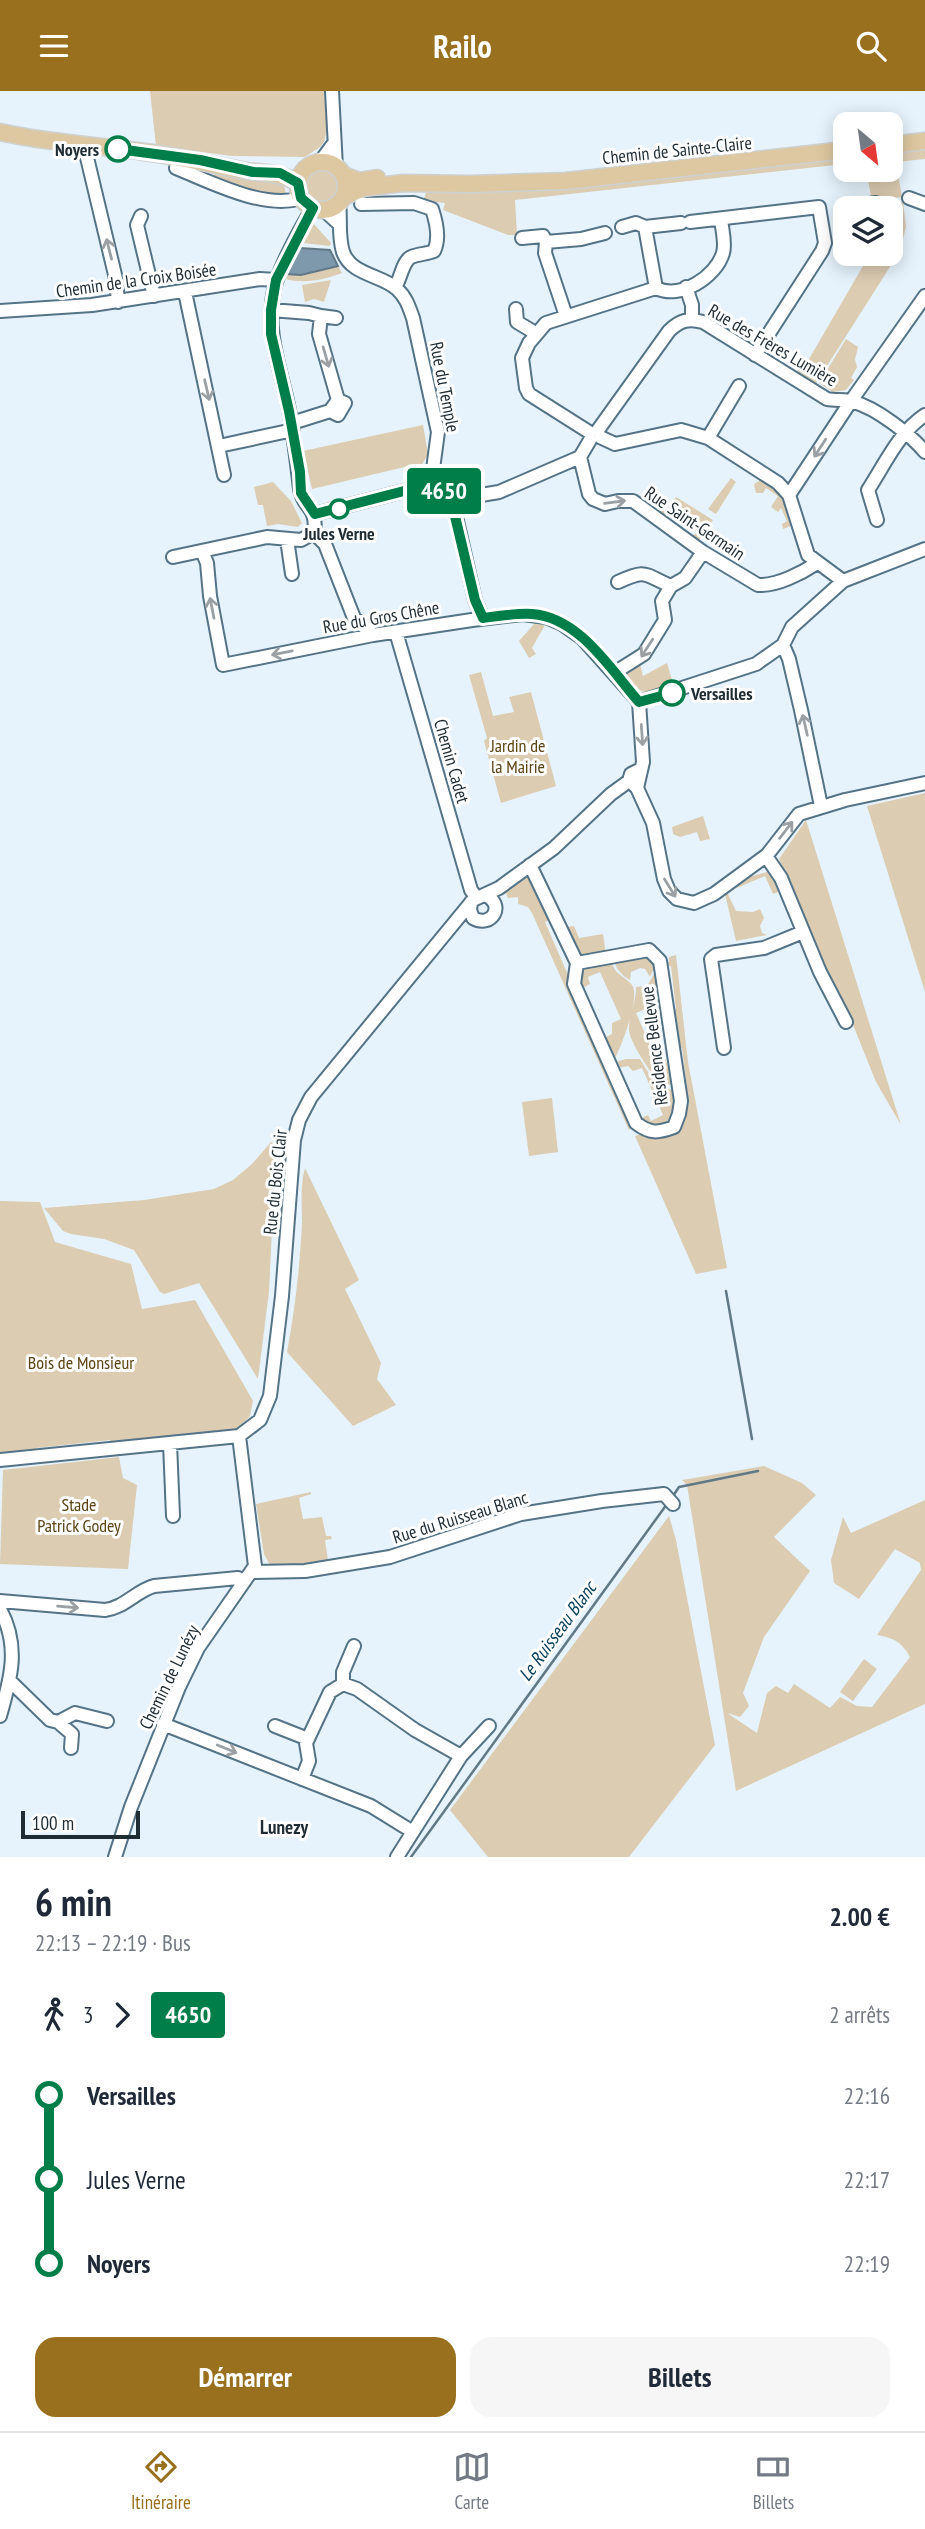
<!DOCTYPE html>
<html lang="fr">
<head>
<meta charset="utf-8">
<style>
  body { margin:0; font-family:"PT Sans Narrow",sans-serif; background:#f6f6f7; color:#1f2937; height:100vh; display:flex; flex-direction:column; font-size:26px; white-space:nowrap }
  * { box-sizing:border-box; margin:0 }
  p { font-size:23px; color:#747a83 }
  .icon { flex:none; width:38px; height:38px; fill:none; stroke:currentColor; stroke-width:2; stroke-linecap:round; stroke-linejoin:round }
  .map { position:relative; height:1766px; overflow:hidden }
  .drawer { display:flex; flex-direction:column; background:#fff; flex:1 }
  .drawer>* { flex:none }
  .badge { padding:0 14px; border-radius:5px; font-size:24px; line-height:46px }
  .needle { width:46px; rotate:151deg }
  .tools { position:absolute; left:833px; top:21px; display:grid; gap:14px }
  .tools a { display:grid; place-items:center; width:70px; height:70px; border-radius:14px; background:#fff; box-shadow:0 4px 18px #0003; font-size:35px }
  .scale { position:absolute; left:21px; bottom:18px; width:119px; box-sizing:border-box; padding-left:7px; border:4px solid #1f2c34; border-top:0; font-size:19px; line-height:24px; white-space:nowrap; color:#1f2c34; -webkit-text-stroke:5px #fefefe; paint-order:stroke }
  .map>.badge { position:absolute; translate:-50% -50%; box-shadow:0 0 0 4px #fff }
  .legs { display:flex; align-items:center; gap:10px; height:77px; padding:0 35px; font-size:23px }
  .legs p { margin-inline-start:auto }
  .overview { display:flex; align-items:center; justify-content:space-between; height:119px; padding:0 35px }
  h1 { font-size:38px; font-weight:700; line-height:52px }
  .cta { display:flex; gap:14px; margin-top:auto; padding:14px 35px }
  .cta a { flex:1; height:80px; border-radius:21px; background:#99701d; color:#fff; font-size:28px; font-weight:700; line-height:80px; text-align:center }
  .cta a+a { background:#f6f6f7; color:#1f2937 }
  ul { padding:0 35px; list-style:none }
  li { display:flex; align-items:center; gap:24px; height:84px; font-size:26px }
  li i { display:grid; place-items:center; width:10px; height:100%; margin:0 9px; background:currentColor }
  li i::after { content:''; width:18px; height:18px; margin:-9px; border:5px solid; border-radius:50%; background:#fff }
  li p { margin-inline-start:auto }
  li:first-child i { background:linear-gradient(#0000 50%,currentColor 0) }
  li:last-child i { background:linear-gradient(currentColor 50%,#0000 0) }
  header { display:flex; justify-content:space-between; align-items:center; height:91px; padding:0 35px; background:#99701d; color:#fff; font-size:32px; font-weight:700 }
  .tabs { display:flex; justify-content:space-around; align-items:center; height:98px; border-top:2px solid #e0e1e3; background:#fff; font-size:19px; color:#747a83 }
  .tabs a { display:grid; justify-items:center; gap:4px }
  .tabs .active { color:#99701d }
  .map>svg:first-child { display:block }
  .green { fill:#dcccb2 }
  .water { fill:#7d99ab; stroke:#617887; stroke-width:2 }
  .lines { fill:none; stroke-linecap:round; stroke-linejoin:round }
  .stream { stroke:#617887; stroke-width:2.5 }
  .minor-casing { stroke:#547386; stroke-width:16 }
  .major-casing { stroke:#ced1d2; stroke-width:19 }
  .minor { stroke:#fff; stroke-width:12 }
  .major { stroke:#dec8a1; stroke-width:16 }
  .oneway { stroke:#9aa0a4 }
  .line-1-casing { stroke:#fff; stroke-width:16 }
  .line-1 { stroke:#007e49; stroke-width:10 }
  .stop-1-dot { fill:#fff; stroke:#007e49; stroke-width:3.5 }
  .labels { text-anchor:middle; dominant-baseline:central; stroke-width:6; stroke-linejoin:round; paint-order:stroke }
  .stop-label { font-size:18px; font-weight:bold; fill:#1f2c34; stroke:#fefefe; text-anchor:end }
  .street-label { font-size:18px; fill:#1f2c34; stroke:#fefefe }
  .park-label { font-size:18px; fill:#5b4313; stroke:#fefefe }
  .water-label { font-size:19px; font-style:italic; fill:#08415b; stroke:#fefefe }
  .neighbourhood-label { font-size:19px; font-weight:bold; fill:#1f2c34; stroke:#fefefe }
</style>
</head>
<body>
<header><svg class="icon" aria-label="menu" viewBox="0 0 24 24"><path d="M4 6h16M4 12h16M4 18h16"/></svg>Railo<svg class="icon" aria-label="search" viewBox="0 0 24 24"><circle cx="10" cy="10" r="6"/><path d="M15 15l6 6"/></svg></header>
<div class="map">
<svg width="925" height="1766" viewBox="0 0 925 1766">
  <rect width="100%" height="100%" fill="#e6f3fc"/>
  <path class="green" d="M 150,0 L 328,0 L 330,24 L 324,51 L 320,56 L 305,66 L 232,65 L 156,55 Z
    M 925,58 L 925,68 L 896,71 L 902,106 L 872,110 L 866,79 L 891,79 L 891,62 Z
    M 845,65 L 845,73 L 515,109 L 517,144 L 508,144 L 443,119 L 445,112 L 436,111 L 435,116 L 423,110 L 427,99 L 569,97 Z
    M 160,67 L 253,84 L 284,87 L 283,90 L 287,107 L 213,89 L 214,83 L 174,73 L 173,76 L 158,71 Z
    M304 95a18 18 0 1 1 36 0a18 18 0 1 1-36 0Z
    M 903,111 L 906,136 L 900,160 L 815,294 L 797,281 L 809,268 L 870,163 L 891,163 L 891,117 L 874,117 L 873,115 Z
    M 313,132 L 331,152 L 330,155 L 303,152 Z
    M 338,175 L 342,182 C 323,189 305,193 285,188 L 287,183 L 301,184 Z
    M 331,189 L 324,211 L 314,208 L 305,211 L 302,194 Z
    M 846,248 L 858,256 L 855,268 L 857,276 L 851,287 L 854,289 L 846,299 L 833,301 L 819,292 Z
    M 423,334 L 428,363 L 423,372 L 424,385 L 417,389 L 413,374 L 312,398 L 303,360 Z
    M 731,387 L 736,391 L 716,423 L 708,418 Z
    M 762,388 L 783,406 L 794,434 L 783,438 L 782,433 L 787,430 L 781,417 L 778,421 L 771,416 L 778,405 L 766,397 L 763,402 L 756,402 L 754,393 Z
    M 273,391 L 291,410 L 302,432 L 298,436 L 278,433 L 267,435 L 263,414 L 258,414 L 254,396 Z
    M 676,406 L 713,429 L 699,449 L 692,445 L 698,441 L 672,425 L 665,427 L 659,423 L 662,418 L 666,420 Z
    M 535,532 L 545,534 L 532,557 L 536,563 L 529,567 L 519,550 Z
    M 667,572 L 674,596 C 649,602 644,607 626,587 L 627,580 L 640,573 L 643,585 Z
    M 481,581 L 493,625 L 514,621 L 509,606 L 531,601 L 556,695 L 501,712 L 484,650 L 487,647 L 469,584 Z
    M 925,702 L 925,901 L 867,715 Z
    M 703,725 L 710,748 L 700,750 L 697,741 L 680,746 L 673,743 L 672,736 Z
    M 806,729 L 901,1034 L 876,991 L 851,929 L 810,850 L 779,768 Z
    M 767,781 L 775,789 L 780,800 L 773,803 L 765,785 L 727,801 L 736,820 L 753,821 L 760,818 L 764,827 L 760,835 L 762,842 L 767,844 L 736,850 L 725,803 L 745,787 Z
    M 527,786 L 531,787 L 551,828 L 545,831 L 588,930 L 585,933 L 631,1037 L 629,1039 L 532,822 L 528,816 L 518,813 L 518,806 L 508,807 L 506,802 L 519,789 Z
    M 574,835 L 579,847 L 603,843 L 606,863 L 589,866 L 575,861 L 566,836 Z
    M 641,864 L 648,866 L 656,873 L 650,886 L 645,878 L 640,877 L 631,881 L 630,889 C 621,884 616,878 614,869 Z
    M 676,864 L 688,971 L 727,1177 L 696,1183 L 635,1045 C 644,1041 654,1048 666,1044 L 684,1015 L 689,1014 L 682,957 L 676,958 L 670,920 L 676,918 L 671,875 L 664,875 L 665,871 L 669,871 L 669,866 Z
    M 611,869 C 615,885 623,883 632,894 C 641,905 621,957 614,969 L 604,947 L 612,943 L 612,932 L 621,928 L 600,881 L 588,886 L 590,893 L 581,898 C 575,875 594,873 611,869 Z
    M 658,876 L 663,914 L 658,916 L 660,920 L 651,923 L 648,917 L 636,922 L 657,970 L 665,967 L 674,994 C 669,994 663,993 659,990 C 651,984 629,949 629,939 C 628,927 636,913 636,896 L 647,895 Z
    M 626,968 L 640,968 L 656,994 L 673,999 L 677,1016 L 673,1032 L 660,1039 L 639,1028 L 648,1024 L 651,1030 L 663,1024 L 642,977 L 633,980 L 628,975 L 617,977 L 615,971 Z
    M 552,1007 L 558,1061 L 529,1065 L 522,1011 Z
    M 271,1051 L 276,1053 L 269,1201 L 258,1288 L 199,1192 L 164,1203 L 160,1201 L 134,1159 L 104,1148 L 71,1143 L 63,1140 L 44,1117 L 144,1109 L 214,1098 L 233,1089 L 252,1073 Z
    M 305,1077 L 359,1189 L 345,1198 L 381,1272 L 377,1288 L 396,1314 L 353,1335 L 287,1261 C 295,1219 300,1174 302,1131 C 302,1113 300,1095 305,1077 Z
    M 0,1110 L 40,1111 L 55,1151 L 131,1173 L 142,1218 L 195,1209 L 253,1310 L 250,1325 L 234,1342 L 111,1354 L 110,1349 L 36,1357 L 36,1362 L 0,1365 Z
    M 119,1366 L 123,1387 L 137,1394 L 128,1478 L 0,1473 L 3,1379 Z
    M 764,1375 L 802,1392 L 816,1404 L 774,1446 L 810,1480 L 764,1546 L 743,1602 L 749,1615 L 740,1626 L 727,1622 L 757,1642 L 767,1602 L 776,1595 L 788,1602 L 794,1593 L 830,1617 L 840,1606 L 857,1615 L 872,1616 L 910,1566 C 902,1551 894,1547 877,1544 L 921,1479 L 920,1472 L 895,1458 L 859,1508 L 834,1492 L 831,1469 L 843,1426 L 851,1442 L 925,1409 L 925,1613 L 736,1700 L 687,1394 L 682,1389 Z
    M 311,1401 L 311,1403 L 299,1407 L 303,1428 L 322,1426 L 326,1445 L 331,1445 L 332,1448 L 325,1449 L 328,1469 L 281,1476 L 270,1474 L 264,1463 L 256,1413 Z
    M 669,1425 L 676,1449 L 715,1654 L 629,1766 L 488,1766 L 450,1719 Z
    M 864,1568 L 877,1578 L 853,1610 L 840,1601 Z"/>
  <path class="water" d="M 300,157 L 330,159 L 338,175 L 301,184 L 287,183 Z"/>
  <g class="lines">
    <path class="stream" d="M 726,1200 L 752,1348
      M 673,1405 L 679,1396 L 758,1380
      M 411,1766 L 667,1413"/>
    <g class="minor-casing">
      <path id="minor" d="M 332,0 L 336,76
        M 84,54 L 116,188 L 118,211
        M 320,71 L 334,52
        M 176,77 C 211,91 264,119 301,107
        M 909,107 L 925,113
        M 339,112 C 341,128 338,145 343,161 C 351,184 382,184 397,198 C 406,206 409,216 413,227 L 438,341 L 433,378 L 435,392 L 457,408 L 455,421 L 475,509 L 483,527
        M 361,113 L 414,112 L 432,118 C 436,130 440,148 434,160 C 427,163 418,163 411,166 C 402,171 401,188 395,196
        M 313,117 C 302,134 277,181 274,199 C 265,240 281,279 289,319 C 294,346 297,372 300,398 C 303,418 318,415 314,442
        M 846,117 L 876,112
        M 324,119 L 339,133
        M 141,125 L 137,134 L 154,205
        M 690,131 L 819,116 L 825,152 L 822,160 L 755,264
        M 622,136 L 636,132 L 645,136 L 681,132
        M 645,136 L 656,197
        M 522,147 L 543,145 L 546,151
        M 546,151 L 545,162 L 566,225
        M 546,151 L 581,148 L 605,142
        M 686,196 L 692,214 L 692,228
        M 656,197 C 680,209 716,186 723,162 C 726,152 722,139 721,128
        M 185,201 L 224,384
        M 516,218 L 517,231 L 537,243
        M 271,219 L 309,222 L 321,225 L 319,243 L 338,309 L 330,320 L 292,332
        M 0,220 L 92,214 L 260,188 L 276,189
        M 321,225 L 336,227
        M 330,320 L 338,324 L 345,312 L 338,309
        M 598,339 L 669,240 C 680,229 689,227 703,231 L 827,308 C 836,310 846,308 854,311 C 876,317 910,343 925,361
        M 589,341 L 529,303 L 526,297 L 522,267 L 529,252 L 546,232 L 656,197
        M 600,346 L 615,353 L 681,339 L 708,347 L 778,392 L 789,404 L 808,464 L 843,490
        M 708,347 L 739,295
        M 219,355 L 293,339
        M 580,366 L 589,403 L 593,408 L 605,413 L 618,410 L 633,410 L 703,461 L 758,494 C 777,495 802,482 817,472
        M 789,404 L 851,310 L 925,205
        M 457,408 L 499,401 L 580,366 L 590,349
        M 315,423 L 435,392
        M 877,429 L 868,399 C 885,373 899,341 925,324
        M 314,442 L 325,453 L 354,527 L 373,544
        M 287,448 L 292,483
        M 202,460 L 207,472 L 210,505 L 223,574 L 373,544 L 472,529 L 523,523 L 546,526 L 562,533 L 582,547 L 639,611 L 643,671 L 637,697
        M 173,466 L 267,446 L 301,449 L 314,442
        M 618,491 C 648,477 644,484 671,495
        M 396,541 L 471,799 L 476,806
        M 783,554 L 789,568 L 801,619 L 821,715
        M 614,582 L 644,563 L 665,529 L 662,510 L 671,495 L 685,487 L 703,461
        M 639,611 L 756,573 L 783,554 L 792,536 L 843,490 L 925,458
        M 633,693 L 637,697 L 653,732 L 664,788 L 669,800 L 677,808 L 694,812 L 714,803 L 767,764 L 799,723 L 845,709 L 925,692
        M 766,765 L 781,787 L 820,881 L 846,931
        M 530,774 L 577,872 L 574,893 L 636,1032 C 650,1043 658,1042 674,1036 L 679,1023 L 681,1010 L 660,870 L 649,859 L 577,872
        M 471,811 L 470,819 L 473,827 C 492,838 506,813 485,804
        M 724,957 L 711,868 L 716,864 L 764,857 L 803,841
        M 170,1352 L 173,1425
        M 0,1369 L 239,1345 L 260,1329 L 270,1305 L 282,1205 L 294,1049 L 299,1029 L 311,1006 L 473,809 L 499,797 L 554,757 L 611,703 L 629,690 L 631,683 L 641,678
        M 252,1481 L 305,1480 L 390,1466 L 521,1423 L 602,1410 L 664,1403 L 673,1413
        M 0,1510 L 105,1519 C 124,1517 136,1500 154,1495 L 238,1487 L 244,1491
        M 0,1518 C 20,1555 11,1587 0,1625
        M 10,1590 L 50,1629 L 58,1631 L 75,1622 L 107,1630
        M 343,1593 L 343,1581 L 354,1555
        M 58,1631 L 72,1643 L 71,1657
        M 163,1633 L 371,1715 L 413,1741
        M 275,1635 L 308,1648
        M 302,1688 L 309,1670 L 306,1652 L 330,1601 L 343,1593 L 357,1598 L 415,1639 L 461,1665
        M 115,1766 L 131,1716 L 179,1596 L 198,1557 L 255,1475 L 239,1345
        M 397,1766 L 461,1665 L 489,1635"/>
    </g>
    <g class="major-casing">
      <path id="major" d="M 0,41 C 48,52 96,54 145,61 C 177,65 209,73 241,79 C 263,83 278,80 298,92
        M 891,54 L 925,50
        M298 95a24 24 0 1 1 48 0a24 24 0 1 1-48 0Z
        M 343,84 L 359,90 L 377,87
        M 343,106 L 363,97 L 403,92 L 471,93 L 566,90 L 845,59"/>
    </g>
    <use href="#minor" class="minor"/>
    <use href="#major" class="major"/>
  </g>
  <defs><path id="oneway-shaft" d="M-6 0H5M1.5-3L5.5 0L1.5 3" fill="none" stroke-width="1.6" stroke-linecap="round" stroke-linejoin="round" transform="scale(1.75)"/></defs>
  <g class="oneway">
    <use href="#oneway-shaft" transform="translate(109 158) rotate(-104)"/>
    <use href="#oneway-shaft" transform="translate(326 266) rotate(74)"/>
    <use href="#oneway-shaft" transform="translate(207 299) rotate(77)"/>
    <use href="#oneway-shaft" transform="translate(820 357) rotate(123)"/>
    <use href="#oneway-shaft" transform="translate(615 411) rotate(-8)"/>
    <use href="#oneway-shaft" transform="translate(212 517) rotate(-101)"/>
    <use href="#oneway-shaft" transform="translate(647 557) rotate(123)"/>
    <use href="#oneway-shaft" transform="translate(282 562) rotate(169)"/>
    <use href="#oneway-shaft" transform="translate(805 634) rotate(-103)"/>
    <use href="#oneway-shaft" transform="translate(642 644) rotate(86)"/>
    <use href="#oneway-shaft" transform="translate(786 739) rotate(-52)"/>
    <use href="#oneway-shaft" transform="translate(670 797) rotate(58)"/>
    <use href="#oneway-shaft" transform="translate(68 1516) rotate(5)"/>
    <use href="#oneway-shaft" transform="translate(227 1658) rotate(22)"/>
  </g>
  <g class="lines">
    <g class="line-1-casing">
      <path id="line-1" d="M 118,58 L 200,69 L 253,81 L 280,82 L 298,92 L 301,107 L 313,117 L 276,189 L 271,219 L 271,243 L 289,320 L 300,381 L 301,402 L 315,423 L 435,392 L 457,408 L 454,421 L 475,509 L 483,527 C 498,525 516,522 532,523 C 579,526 611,579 639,611 L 672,602"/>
    </g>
    <use href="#line-1" class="line-1"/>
  </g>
  <g class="stop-1-dot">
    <circle cx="118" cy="58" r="12"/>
    <circle cx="339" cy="418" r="9"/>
    <circle cx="672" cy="602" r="12"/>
  </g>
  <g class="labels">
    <g class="stop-label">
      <text x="99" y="58">Noyers</text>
      <text x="339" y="442" text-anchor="middle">Jules Verne</text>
      <text x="691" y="602" text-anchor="start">Versailles</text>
    </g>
    <g class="street-label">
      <text transform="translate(677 59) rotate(-6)">Chemin de Sainte-Claire</text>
      <text transform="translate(136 189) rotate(-8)">Chemin de la Croix Boisée</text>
      <text transform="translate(773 254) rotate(30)">Rue des Frères Lumière</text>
      <text transform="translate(445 296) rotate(79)">Rue du Temple</text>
      <text transform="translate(695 432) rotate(34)">Rue Saint-Germain</text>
      <text transform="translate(381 526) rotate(-10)">Rue du Gros Chêne</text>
      <text transform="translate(452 670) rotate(74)">Chemin Cadet</text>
      <text transform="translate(654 955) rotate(-97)">Résidence Bellevue</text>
      <text transform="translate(275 1091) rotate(-84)">Rue du Bois Clair</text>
      <text transform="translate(460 1426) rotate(-17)">Rue du Ruisseau Blanc</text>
      <text transform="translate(169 1586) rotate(-64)">Chemin de Lunézy</text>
    </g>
    <g class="park-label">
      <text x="518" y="654">Jardin de<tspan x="518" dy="21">la Mairie</tspan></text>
      <text x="81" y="1271">Bois de Monsieur</text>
      <text x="79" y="1413">Stade<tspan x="79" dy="21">Patrick Godey</tspan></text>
    </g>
    <g class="water-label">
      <text transform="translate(557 1540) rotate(-54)">Le Ruisseau Blanc</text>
    </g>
    <g class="neighbourhood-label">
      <text x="284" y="1736">Lunezy</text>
    </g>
  </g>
</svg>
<div class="tools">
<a><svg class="needle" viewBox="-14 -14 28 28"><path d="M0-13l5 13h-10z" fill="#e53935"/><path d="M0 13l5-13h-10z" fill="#747a83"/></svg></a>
<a><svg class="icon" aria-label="layers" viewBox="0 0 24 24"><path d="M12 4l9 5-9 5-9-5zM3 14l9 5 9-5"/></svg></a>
</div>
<div class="scale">100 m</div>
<b class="badge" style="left:444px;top:400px;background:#007e49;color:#fff">4650</b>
</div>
<section class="drawer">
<div class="overview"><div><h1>6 min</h1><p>22:13 – 22:19 · Bus</p></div><b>2.00 €</b></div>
<div class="legs"><svg class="icon" aria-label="walk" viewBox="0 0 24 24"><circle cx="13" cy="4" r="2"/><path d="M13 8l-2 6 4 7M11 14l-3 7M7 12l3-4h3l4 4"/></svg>3<svg class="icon" aria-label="forward" viewBox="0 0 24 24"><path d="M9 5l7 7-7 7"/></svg><b class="badge" style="background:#007e49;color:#fff">4650</b><p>2 arrêts</p></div>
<ul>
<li><i style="color:#007e49"></i><b>Versailles</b><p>22:16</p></li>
<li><i style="color:#007e49"></i><span>Jules Verne</span><p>22:17</p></li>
<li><i style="color:#007e49"></i><b>Noyers</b><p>22:19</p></li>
</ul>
<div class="cta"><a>Démarrer</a><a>Billets</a></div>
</section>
<nav class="tabs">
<a class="active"><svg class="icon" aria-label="directions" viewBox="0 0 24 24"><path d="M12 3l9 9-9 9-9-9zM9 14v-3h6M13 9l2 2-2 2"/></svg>Itinéraire</a>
<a><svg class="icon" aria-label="map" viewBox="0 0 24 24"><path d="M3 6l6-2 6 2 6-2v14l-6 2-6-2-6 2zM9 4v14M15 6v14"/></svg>Carte</a>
<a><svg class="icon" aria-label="tickets" viewBox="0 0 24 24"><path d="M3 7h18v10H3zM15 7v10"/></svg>Billets</a>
</nav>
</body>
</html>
